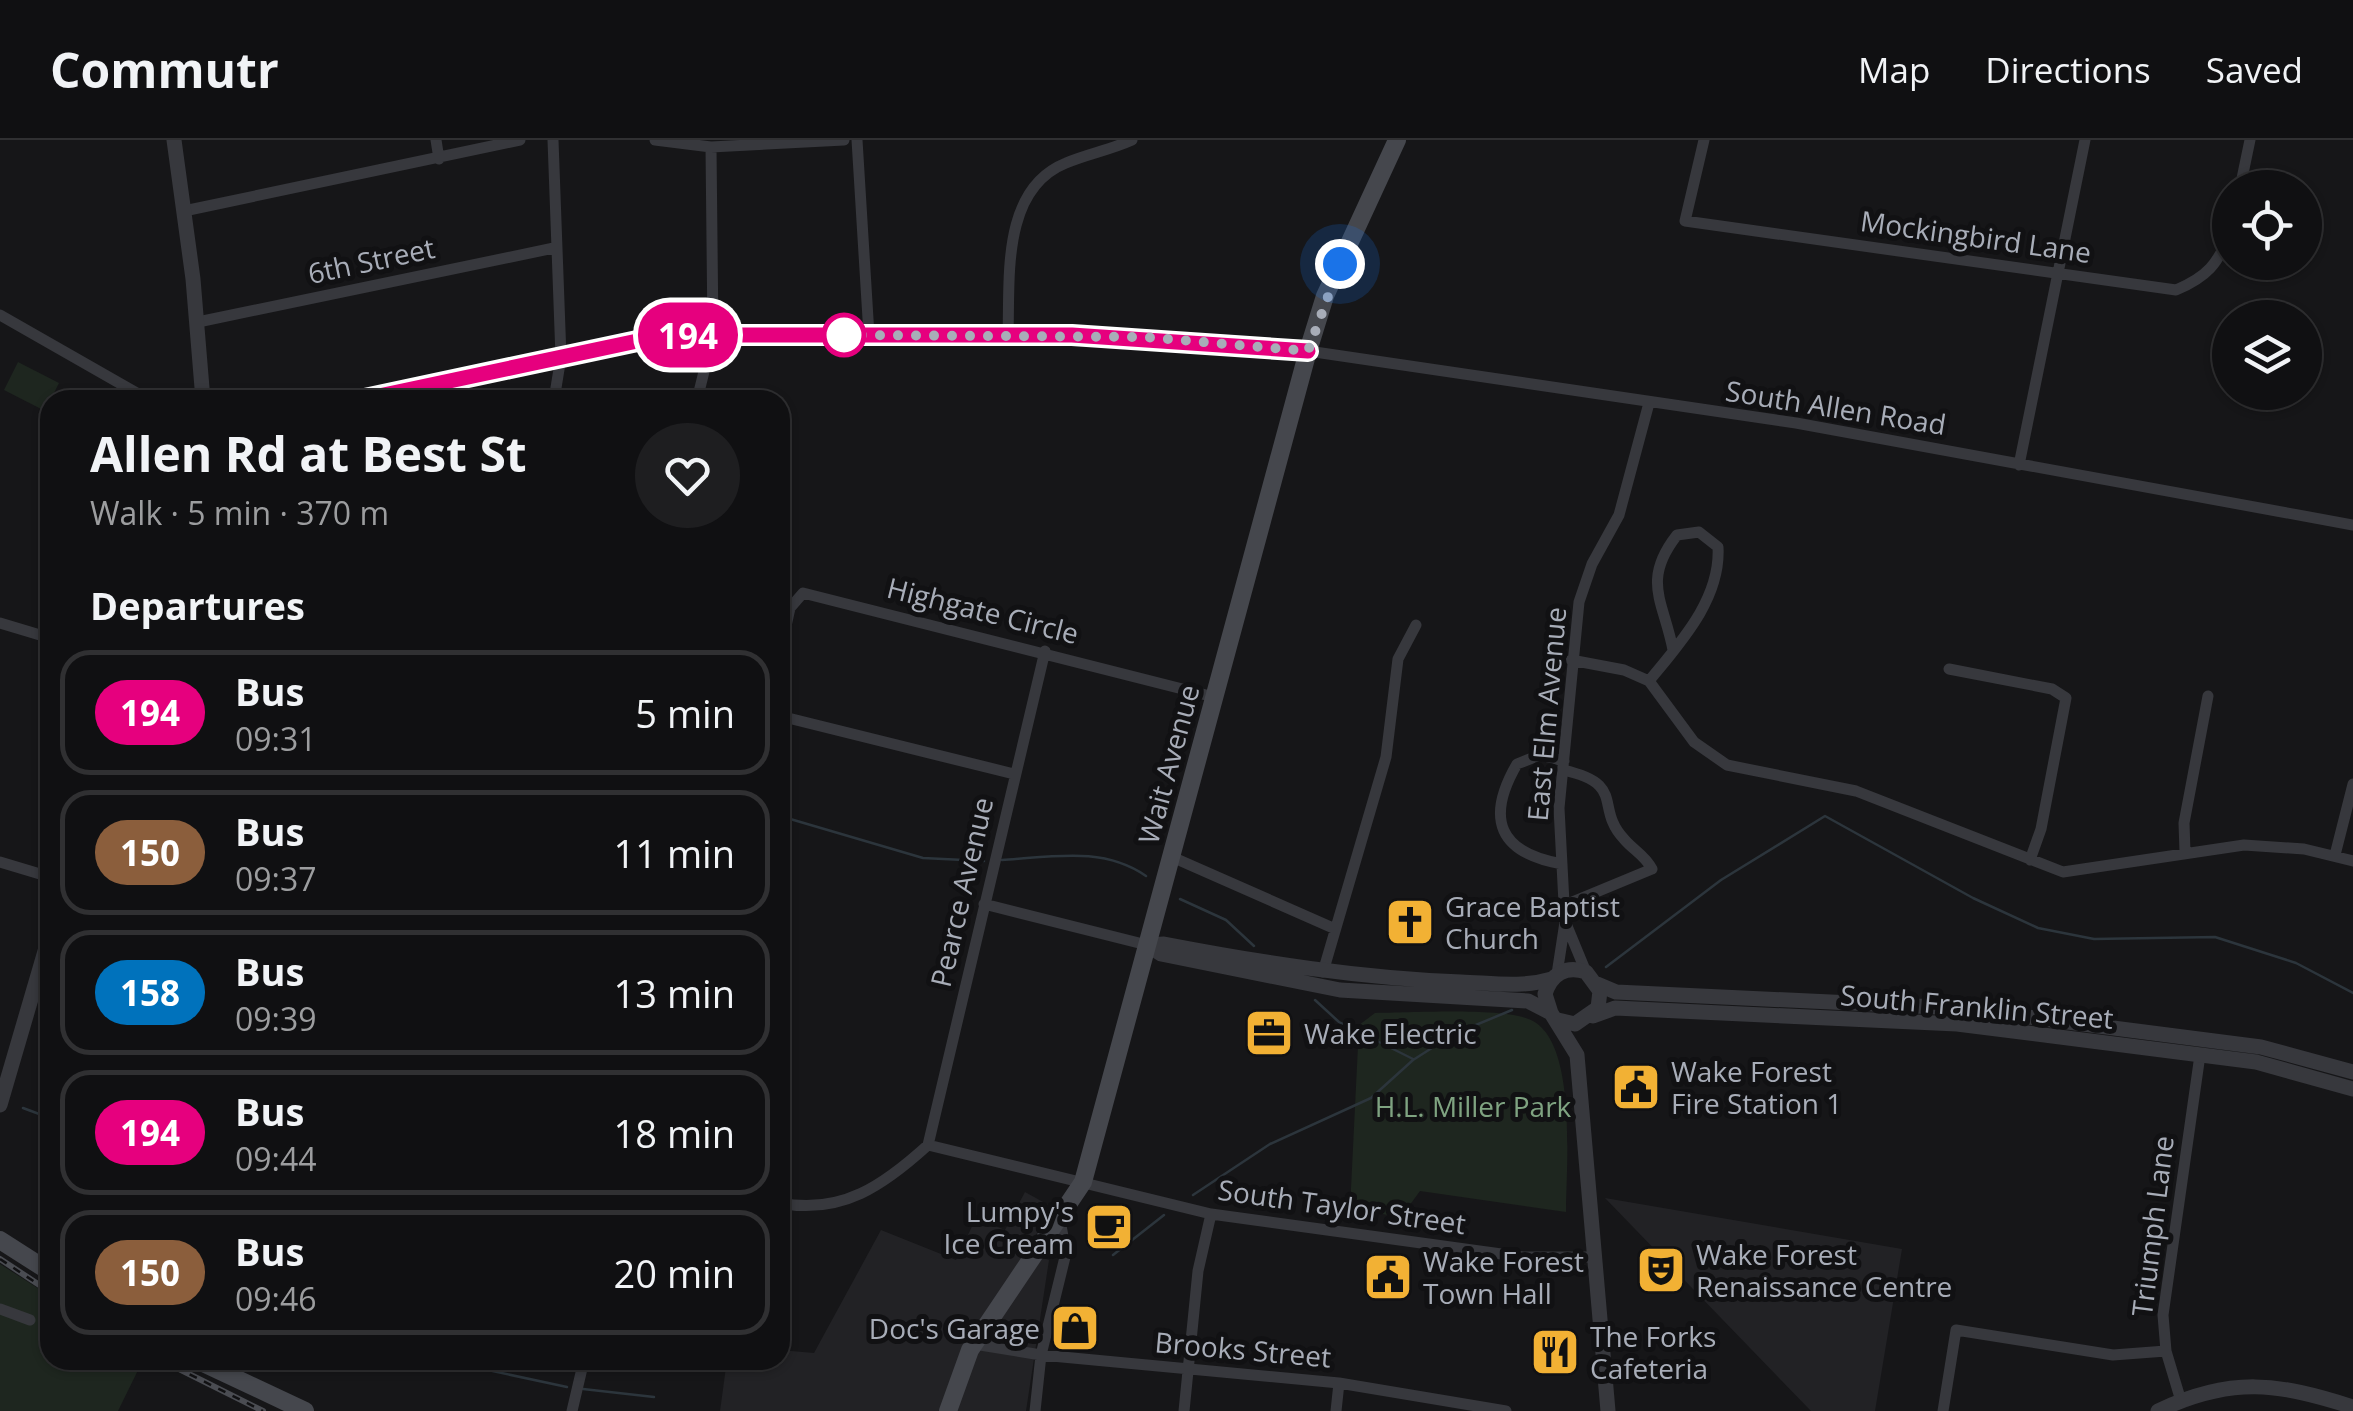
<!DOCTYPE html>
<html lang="en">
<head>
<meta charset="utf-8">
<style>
  body { margin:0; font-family:"Open Sans",sans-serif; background:#1e1e20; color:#f1f3f6; height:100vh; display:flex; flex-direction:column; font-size:38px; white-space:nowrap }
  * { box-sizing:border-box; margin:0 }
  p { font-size:32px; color:#9c9d9f }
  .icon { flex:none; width:55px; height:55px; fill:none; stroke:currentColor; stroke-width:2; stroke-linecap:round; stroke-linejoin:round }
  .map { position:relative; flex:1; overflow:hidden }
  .details { position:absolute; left:40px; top:250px; width:750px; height:980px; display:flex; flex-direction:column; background:#101012; border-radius:30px; box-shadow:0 2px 8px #0004,0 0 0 2px #303032 }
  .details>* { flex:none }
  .badge { padding:0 20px; border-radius:32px; font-size:35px; line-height:65px }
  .controls { position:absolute; left:2212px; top:30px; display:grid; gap:20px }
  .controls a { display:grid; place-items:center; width:110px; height:110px; border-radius:50%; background:#101012; box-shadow:0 2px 8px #0004,0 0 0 2px #303032; font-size:50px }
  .you { position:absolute; width:50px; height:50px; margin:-25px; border:8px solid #fff; border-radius:50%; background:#1a73e8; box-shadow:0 0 0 15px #1a73e833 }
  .map>.badge { position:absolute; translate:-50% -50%; box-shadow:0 0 0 5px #fff }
  h2 { padding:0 50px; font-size:38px; line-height:90px }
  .round { display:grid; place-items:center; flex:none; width:105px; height:105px; border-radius:52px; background:#1e1e20 }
  .summary { display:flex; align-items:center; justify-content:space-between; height:170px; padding:0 50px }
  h1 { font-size:48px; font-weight:700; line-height:75px }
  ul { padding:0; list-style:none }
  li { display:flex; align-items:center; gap:30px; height:125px; margin:0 20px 15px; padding:0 30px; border:5px solid #303032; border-radius:30px }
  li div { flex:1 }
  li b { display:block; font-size:38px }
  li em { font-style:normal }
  li .badge { min-width:110px; font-weight:700; text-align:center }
  header { display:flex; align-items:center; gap:60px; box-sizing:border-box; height:140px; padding:0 50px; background:#101012; border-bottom:2px solid #303032 }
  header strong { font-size:48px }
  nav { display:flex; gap:55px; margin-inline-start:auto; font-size:35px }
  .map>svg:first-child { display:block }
  .built { fill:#222225 }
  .green { fill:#1e261f }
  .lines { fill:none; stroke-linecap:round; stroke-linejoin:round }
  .stream { stroke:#2c353c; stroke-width:2.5 }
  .minor { stroke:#37383d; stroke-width:11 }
  .tertiary { stroke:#37383d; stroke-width:15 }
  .secondary { stroke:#45474d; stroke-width:18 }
  .rail-casing { stroke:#4a4c52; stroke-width:6 }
  .rail { stroke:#111113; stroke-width:2.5; stroke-dasharray:8; stroke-linecap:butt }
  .line-casing { stroke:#fff; stroke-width:22 }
  .line { stroke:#e6007e; stroke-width:15 }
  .walk { stroke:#a8adb8; stroke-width:10; stroke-dasharray:0 18 }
  .stop-dot { fill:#fff; stroke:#e6007e; stroke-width:5 }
  .labels { text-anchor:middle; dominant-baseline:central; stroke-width:10; stroke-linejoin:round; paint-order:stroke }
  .street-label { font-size:28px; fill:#a8adb8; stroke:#111113 }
  .poi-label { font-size:28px; fill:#a8adb8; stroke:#111113; text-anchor:start }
  .park-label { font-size:28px; fill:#7fa381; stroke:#111113 }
</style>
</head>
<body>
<header>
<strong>Commutr</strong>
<nav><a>Map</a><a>Directions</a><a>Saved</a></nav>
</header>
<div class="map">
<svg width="2353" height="1271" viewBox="0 0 2353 1271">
  <rect width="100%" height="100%" fill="#161618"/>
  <path class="built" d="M 1025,1052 L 1054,1068 L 1025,1111 L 1049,1120 L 1026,1271 L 720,1271 L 727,1220 L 780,1220 L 780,1210 L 814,1213 L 881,1090 L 956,1120 L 976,1078 L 1005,1090 Z
    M 1605,1058 L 1902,1109 L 1875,1271 L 1811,1271 Z"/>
  <path class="green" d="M 18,222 L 59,243 L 45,271 L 4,250 Z
    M 1375,873 C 1409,873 1505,867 1531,880 C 1578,902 1566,1027 1566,1072 L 1420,1051 L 1401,1077 L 1350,1069 L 1359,885 Z
    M 0,1124 L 50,1156 L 50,1220 L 143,1220 L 118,1271 L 0,1271 Z"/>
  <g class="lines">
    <path class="stream" d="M 780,676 L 923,718 L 984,721
      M 1002,720 C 1052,717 1103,706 1146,736
      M 1180,759 L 1226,780 L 1254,806
      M 1606,827 L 1721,740 L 1825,676 L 1973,758 L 2038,788 L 2094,799 L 2215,797 L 2296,823 L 2353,853
      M 1315,860 L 1339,882 L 1413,919
      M 23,968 L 50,978
      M 1193,1055 L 1270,1004 L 1371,958 L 1413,920 L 1454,894 L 1512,870
      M 1113,1115 L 1164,1075
      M 441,1220 L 567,1247
      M 583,1249 L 654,1257"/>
    <path class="minor" d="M 436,0 L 439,19
      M 553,0 L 561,217 L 554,260
      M 655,0 L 711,7 L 844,0
      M 857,0 L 869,195
      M 1704,0 L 1685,81 L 2176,150 C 2207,137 2218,124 2230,93
      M 2240,48 L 2250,0
      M 184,71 L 520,0
      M 0,175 L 149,260
      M 198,182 L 554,108
      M 1008,195 C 1010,138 1001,49 1066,23 C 1087,14 1110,10 1132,0
      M 1308,211 L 1796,283 L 2353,385
      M 697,260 L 713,195 L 711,7
      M 2019,325 L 2085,0
      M 0,483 L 50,498
      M 780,513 L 790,468 L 803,453 L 1214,557
      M 1571,520 L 1624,530 L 1649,541 L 1694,602 L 1727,625 L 1856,651 L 2063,732 L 2244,705 L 2304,709 L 2353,721
      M 1949,529 L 2052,549 L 2066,558 L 2041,689 L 2030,720
      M 1649,541 C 1680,503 1721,459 1718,407 L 1699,392 L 1677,395 C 1641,441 1664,462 1673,510
      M 780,576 L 1014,634
      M 1563,630 C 1627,644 1594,667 1624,699 C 1633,710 1645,715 1652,729 L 1565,765
      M 2185,712 L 2184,683 L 2208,556
      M 2335,715 L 2353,644
      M 1172,717 L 1333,788
      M 0,722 L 50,737
      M 1562,724 C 1499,713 1485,679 1517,624 L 1540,615 L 1564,621
      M 984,764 L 1147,805
      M 1567,786 L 1586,832
      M 1323,832 L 1386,617 L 1398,519 L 1416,485
      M 1557,834 L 1565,782 L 1559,668 L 1579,462 L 1592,424 L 1619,375 L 1649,263
      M 928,1005 L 1211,1074 L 1523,1117 L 1596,1117
      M 928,1005 L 1045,511
      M 780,1063 C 842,1075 884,1045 928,1005
      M 0,1169 L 30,1180
      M 974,1204 L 1041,1215 L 1339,1243 L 1506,1271
      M 2181,1261 L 2166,1211 L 2163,1175 L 2200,915
      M 572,1271 L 584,1220
      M 1035,1271 L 1041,1215 L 1066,1113 L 1060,1080
      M 1184,1271 L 1198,1131 L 1211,1074
      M 1336,1271 L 1339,1243
      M 1943,1271 L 1956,1190 L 2113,1215 L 2166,1211"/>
    <path class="tertiary" d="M 174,0 L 193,139 L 203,260
      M 360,260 L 643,200 L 689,195 L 1072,195 L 1308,211
      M 1147,805 L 1161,814 L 1340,850 L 1528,861 L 1551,873
      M 1147,805 L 1164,804 C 1263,823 1360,838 1461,842 C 1492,843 1522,848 1552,839
      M 1597,844 L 1616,852 L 1958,868 L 2261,907 L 2353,932
      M 1593,876 L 1615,868 L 1957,884 L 2256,922 L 2353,949
      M 1558,880 L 1575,884 L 1598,868 L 1600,851 L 1586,832 C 1566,825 1551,834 1545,854 L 1551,873 L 1577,915 L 1608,1271
      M 0,965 L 50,794
      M 2158,1271 C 2232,1236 2278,1243 2353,1267"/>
    <path class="secondary" d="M 0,1100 L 50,1132
      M 197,1220 L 305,1271
      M 948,1271 L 970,1210 L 1083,1042 L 1308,211 L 1325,156 L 1397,0"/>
    <g class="rail-casing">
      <path id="rail" d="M 0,1119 L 50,1152
        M 161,1220 L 263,1271"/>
    </g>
    <use href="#rail" class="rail"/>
  </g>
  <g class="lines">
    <g class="line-casing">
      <path id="line" d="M 360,260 L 642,200 L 689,195 L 1072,195 L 1308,211"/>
    </g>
    <use href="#line" class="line"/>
    <path class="walk" d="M 844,195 L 1144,197 L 1308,211 L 1340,124"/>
  </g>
  <defs>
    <g id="church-square" transform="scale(2.5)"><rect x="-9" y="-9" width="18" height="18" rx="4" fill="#f2b134" stroke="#111113"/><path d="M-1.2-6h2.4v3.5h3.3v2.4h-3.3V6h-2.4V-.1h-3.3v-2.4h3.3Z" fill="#111"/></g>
    <g id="office-square" transform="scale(2.5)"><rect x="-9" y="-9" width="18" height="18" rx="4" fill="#f2b134" stroke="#111113"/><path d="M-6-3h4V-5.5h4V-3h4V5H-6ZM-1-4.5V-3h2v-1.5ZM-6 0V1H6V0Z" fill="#111"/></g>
    <g id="civic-square" transform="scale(2.5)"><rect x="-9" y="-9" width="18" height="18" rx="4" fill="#f2b134" stroke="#111113"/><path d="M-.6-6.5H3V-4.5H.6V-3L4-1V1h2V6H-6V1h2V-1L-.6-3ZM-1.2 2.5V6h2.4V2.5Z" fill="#111"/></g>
    <g id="cafe-square" transform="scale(2.5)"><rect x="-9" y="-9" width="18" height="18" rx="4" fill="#f2b134" stroke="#111113"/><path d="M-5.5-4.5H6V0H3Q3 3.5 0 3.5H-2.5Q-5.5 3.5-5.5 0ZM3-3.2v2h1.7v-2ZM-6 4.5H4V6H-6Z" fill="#111"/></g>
    <g id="theatre-square" transform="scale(2.5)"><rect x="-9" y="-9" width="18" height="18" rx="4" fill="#f2b134" stroke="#111113"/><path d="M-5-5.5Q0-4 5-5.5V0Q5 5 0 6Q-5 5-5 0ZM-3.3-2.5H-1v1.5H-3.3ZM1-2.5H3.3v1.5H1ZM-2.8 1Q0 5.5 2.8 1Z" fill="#111"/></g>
    <g id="shop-square" transform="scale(2.5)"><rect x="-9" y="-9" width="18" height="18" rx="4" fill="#f2b134" stroke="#111113"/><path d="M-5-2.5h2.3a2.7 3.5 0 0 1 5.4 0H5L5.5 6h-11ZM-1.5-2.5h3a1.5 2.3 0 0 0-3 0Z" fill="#111"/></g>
    <g id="restaurant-square" transform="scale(2.5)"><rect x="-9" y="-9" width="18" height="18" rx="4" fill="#f2b134" stroke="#111113"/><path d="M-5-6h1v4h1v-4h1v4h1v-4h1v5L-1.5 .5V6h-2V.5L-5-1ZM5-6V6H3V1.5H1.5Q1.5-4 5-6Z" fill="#111"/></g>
  </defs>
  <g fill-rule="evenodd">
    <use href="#church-square" x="1410" y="782"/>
    <use href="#office-square" x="1269" y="893"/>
    <use href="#civic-square" x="1636" y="947"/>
    <use href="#cafe-square" x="1109" y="1087"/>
    <use href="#theatre-square" x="1661" y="1130"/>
    <use href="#civic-square" x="1388" y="1137"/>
    <use href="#shop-square" x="1075" y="1188"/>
    <use href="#restaurant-square" x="1555" y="1212"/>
  </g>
  <circle class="stop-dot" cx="844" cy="195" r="20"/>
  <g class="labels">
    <g class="street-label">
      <text transform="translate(1976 96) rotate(8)">Mockingbird Lane</text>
      <text transform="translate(371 120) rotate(-12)">6th Street</text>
      <text transform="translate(1836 267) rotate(9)">South Allen Road</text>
      <text transform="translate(983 470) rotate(14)">Highgate Circle</text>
      <text transform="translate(1546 574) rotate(-85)">East Elm Avenue</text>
      <text transform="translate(1168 624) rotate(-75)">Wait Avenue</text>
      <text transform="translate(961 752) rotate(-77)">Pearce Avenue</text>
      <text transform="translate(1977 866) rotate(5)">South Franklin Street</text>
      <text transform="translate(1342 1066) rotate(8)">South Taylor Street</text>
      <text transform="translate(2152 1086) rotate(-83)">Triumph Lane</text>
      <text transform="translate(1243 1209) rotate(5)">Brooks Street</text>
    </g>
    <g class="poi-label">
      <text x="1445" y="766">Grace Baptist<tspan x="1445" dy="32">Church</tspan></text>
      <text x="1304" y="893">Wake Electric</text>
      <text x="1671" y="931">Wake Forest<tspan x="1671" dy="32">Fire Station 1</tspan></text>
      <text x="1074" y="1071" text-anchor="end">Lumpy's<tspan x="1074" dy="32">Ice Cream</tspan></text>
      <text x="1696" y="1114">Wake Forest<tspan x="1696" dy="32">Renaissance Centre</tspan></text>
      <text x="1423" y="1121">Wake Forest<tspan x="1423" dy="32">Town Hall</tspan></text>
      <text x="1040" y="1188" text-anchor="end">Doc's Garage</text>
      <text x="1590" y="1196">The Forks<tspan x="1590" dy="32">Cafeteria</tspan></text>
    </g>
    <g class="park-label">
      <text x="1473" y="966">H.L. Miller Park</text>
    </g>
  </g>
</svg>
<div class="controls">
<a><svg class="icon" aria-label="locate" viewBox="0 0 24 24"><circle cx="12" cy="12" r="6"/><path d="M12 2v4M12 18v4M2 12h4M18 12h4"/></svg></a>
<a><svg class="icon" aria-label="layers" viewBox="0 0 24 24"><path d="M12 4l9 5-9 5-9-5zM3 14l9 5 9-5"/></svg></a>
</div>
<div class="you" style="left:1340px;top:124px"></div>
<b class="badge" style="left:688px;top:195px;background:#e6007e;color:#fff">194</b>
<section class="details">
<div class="summary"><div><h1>Allen Rd at Best St</h1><p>Walk · 5 min · 370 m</p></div><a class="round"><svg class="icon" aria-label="heart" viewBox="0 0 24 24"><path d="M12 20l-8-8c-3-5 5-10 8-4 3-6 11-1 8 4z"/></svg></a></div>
<h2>Departures</h2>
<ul>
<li><span class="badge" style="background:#e6007e;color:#fff">194</span><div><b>Bus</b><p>09:31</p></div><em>5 min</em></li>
<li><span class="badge" style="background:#8b5e3c;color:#fff">150</span><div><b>Bus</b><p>09:37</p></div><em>11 min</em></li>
<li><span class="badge" style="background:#0072bc;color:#fff">158</span><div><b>Bus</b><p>09:39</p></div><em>13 min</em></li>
<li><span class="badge" style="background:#e6007e;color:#fff">194</span><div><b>Bus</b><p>09:44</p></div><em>18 min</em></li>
<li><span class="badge" style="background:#8b5e3c;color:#fff">150</span><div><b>Bus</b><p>09:46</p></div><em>20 min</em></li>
</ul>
</section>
</div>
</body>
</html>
